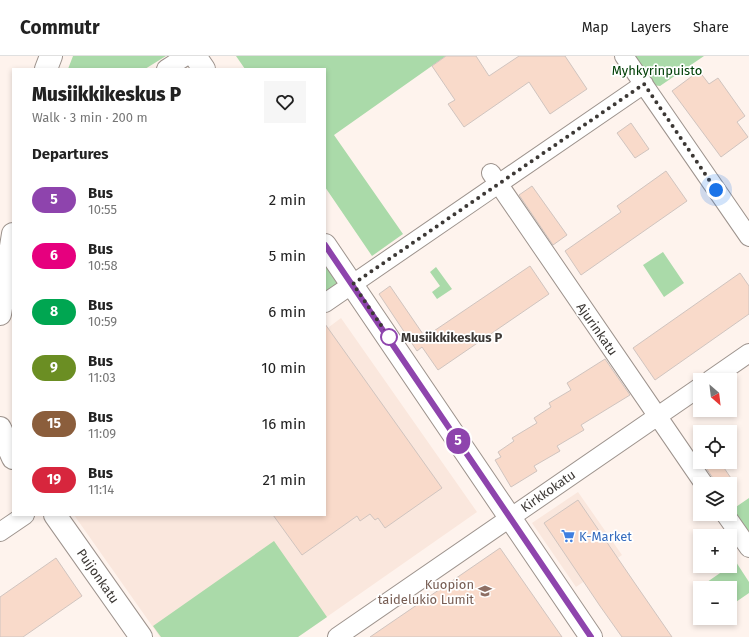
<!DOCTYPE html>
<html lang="en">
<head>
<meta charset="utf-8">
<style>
  body { margin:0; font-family:"Fira Sans",sans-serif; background:#f6f6f6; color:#222; height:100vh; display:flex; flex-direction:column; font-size:15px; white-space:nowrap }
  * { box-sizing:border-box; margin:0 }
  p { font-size:13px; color:#767676 }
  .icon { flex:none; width:22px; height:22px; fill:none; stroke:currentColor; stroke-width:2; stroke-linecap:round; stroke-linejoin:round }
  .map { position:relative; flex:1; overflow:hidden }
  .panel { position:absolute; left:12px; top:12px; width:314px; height:448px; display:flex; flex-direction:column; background:#fff; border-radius:0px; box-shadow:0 2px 6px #0003 }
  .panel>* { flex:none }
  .badge { padding:0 8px; border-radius:13px; font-size:14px; line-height:26px }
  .needle { width:26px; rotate:152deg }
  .tools { position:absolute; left:693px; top:317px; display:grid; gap:8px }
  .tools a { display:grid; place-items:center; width:44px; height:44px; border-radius:0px; background:#fff; box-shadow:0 2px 6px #0003; font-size:20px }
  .you { position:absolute; width:20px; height:20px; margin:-10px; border:3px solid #fff; border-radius:50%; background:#1a73e8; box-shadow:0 0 0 6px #1a73e833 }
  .map>.badge { position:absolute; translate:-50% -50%; box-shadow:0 0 0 2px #fff }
  h2 { padding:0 20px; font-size:15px; line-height:36px }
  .round { display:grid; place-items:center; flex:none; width:42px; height:42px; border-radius:0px; background:#f6f6f6 }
  .summary { display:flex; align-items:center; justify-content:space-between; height:68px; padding:0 20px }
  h1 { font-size:19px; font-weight:800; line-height:30px }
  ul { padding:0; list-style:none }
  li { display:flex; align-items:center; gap:12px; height:56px; padding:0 20px }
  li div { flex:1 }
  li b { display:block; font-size:15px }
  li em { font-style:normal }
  li .badge { min-width:44px; font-weight:700; text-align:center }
  header { display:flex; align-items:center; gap:24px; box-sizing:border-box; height:56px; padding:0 20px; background:#fff; border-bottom:1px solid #e0e0e0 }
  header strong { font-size:19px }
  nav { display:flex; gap:22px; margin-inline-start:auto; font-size:14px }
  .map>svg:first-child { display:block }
  .built { fill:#fae7dd }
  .green { fill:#aadaa9 }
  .building { fill:#f9daca; stroke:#d0c4bf }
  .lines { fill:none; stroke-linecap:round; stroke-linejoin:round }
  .minor-casing { stroke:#9d938d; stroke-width:20 }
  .major-casing { stroke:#9d938d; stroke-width:24 }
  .minor { stroke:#fff; stroke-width:18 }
  .major { stroke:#fff; stroke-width:22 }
  .line-casing { stroke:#fff; stroke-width:9 }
  .line { stroke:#8e44ad; stroke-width:6 }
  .walk { stroke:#3c3835; stroke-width:4; stroke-dasharray:0 7.2 }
  .stop-dot { fill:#fff; stroke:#8e44ad; stroke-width:2 }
  .labels { text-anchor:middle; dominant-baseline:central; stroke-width:3.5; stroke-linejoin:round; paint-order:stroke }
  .park-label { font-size:13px; fill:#004007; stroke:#fff }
  .street-label { font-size:13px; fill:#3c3835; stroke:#fff }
  .stop-label { font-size:13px; font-weight:bold; fill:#3c3835; stroke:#fff; text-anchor:start }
  .shop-label { font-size:13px; fill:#366cbe; stroke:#fff; text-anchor:start }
  .education-label { font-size:13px; fill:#785e54; stroke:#fff; text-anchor:end }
</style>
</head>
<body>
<header>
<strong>Commutr</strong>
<nav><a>Map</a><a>Layers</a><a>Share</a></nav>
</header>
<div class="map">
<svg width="749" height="581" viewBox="0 0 749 581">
  <rect width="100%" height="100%" fill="#fef3ed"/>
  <path class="built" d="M 341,262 L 477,456 L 298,581 L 160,581 L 74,459 L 325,459 L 325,274 Z
    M 578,436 L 622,499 L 576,531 L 532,467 Z"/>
  <path class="green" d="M 73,0 L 166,0 L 145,13 L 68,13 Z
    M 236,0 L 446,0 L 334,79 L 403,178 L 372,200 L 325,131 L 325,13 L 245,13 Z
    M 624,0 L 704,0 L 660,30 L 644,28 Z
    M 663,196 L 684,227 L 664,241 L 643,209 Z
    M 325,206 L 343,226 L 325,238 Z
    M 436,211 L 452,233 L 437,243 L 432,236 L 440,230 L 430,216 Z
    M 749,442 L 749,492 L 730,455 Z
    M 274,485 L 327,561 L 298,581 L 161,581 L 153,570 Z
    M 736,506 L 749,526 L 749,537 L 730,550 L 730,532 L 700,532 L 700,537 L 697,533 Z"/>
  <path class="building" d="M 446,0 L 476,0 L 489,20 L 519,0 L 565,0 L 587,33 L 550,58 L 529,26 L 464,71 L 448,48 L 455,44 L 432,10 Z
    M 699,15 L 709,28 L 718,22 L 745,60 L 737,66 L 748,81 L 721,101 L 672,35 Z
    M 631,67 L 649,93 L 635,102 L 617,77 Z
    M 666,115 L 687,145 L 581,219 L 565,195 L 621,156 L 617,150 Z
    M 532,130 L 567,179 L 553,189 L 519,139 Z
    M 530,210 L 549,238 L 438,314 L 422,291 L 417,295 L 379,238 L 390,230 L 425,281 Z
    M 740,217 L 749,230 L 749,258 L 655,324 L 633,292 Z
    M 325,268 L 442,432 L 385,472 L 378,462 L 375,464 L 370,458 L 360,465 L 357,460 L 302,499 L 273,459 L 325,459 Z
    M 605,303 L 630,339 L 581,369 L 584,374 L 557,390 L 560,395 L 534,410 L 537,415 L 511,431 L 495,404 L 501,401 L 498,396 L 514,385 L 512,382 L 537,367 L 534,362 L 551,351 L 549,347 L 571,334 L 567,327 Z
    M 702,406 L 720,406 L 735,428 L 717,428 Z
    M 578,444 L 634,526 L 672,581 L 622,581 L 600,550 L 544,467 Z
    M 500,492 L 562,581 L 370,581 L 449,527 Z
    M 56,502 L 82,540 L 23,581 L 0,581 L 0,541 Z"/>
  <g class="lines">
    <g class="minor-casing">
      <path id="minor" d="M 624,0 L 749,181
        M 166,13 L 186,0
        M 491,117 L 704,428
        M 325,247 L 644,28
        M 710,324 L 749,297
        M 725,458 L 749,492
        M 0,476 L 25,459
        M 337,581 L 700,331"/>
    </g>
    <g class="major-casing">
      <path id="major" d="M 195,0 L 204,13
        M 46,13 L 51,0
        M 325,189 L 591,581
        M 0,258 L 13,178
        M 0,372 L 13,402
        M 55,459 L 141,581"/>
    </g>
    <use href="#minor" class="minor"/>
    <use href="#major" class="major"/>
  </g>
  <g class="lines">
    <g class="line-casing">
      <path id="line" d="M 325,189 L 591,581"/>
    </g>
    <use href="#line" class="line"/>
    <path class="walk" d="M 389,281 L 353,228 L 644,28 L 716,134"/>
  </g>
  <defs>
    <g id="supermarket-bare" transform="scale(1.08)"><path d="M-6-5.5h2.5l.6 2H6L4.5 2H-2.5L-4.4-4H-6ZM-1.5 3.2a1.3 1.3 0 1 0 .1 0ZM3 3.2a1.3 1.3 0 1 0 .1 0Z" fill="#3f7fe0" stroke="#fff" stroke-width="2.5" paint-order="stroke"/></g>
    <g id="school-bare" transform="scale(1.08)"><path d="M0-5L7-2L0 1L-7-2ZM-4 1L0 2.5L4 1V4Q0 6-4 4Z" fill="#8d6e63" stroke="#fff" stroke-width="2.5" paint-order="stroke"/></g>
  </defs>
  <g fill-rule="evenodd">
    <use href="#supermarket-bare" x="568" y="480"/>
    <use href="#school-bare" x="485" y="535"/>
  </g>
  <circle class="stop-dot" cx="389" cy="281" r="8"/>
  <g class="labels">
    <g class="park-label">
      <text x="657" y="14">Myhkyrinpuisto</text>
    </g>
    <g class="street-label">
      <text transform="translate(597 273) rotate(55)">Ajurinkatu</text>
      <text transform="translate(548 435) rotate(-35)">Kirkkokatu</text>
      <text transform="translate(98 520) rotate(55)">Puijonkatu</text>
    </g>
    <g class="stop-label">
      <text x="401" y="281">Musiikkikeskus P</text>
    </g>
    <g class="shop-label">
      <text x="579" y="480">K-Market</text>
    </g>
    <g class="education-label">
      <text x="474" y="528">Kuopion<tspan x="474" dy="15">taidelukio Lumit</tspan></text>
    </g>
  </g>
</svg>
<div class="tools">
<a><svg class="needle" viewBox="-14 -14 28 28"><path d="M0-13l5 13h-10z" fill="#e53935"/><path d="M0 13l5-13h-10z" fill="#767676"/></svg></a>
<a><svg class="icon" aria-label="locate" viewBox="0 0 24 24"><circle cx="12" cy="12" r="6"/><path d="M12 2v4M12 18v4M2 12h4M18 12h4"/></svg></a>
<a><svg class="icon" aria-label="layers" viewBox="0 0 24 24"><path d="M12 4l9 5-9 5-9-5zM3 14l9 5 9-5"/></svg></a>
<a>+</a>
<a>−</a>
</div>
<div class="you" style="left:716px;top:134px"></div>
<b class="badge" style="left:458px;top:385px;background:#8e44ad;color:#fff">5</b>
<section class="panel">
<div class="summary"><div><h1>Musiikkikeskus P</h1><p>Walk · 3 min · 200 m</p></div><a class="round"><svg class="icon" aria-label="heart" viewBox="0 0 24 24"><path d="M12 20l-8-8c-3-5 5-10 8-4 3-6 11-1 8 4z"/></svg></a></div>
<h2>Departures</h2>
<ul>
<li><span class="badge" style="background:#8e44ad;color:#fff">5</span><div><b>Bus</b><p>10:55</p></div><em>2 min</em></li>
<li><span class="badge" style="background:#e6007e;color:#fff">6</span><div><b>Bus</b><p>10:58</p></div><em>5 min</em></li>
<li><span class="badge" style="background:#00a651;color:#fff">8</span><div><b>Bus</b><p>10:59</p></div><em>6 min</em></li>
<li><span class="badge" style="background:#6b8e23;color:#fff">9</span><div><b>Bus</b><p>11:03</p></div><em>10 min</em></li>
<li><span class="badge" style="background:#8b5e3c;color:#fff">15</span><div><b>Bus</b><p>11:09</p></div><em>16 min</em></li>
<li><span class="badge" style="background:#d7263d;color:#fff">19</span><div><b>Bus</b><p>11:14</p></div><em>21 min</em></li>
</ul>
</section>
</div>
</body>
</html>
